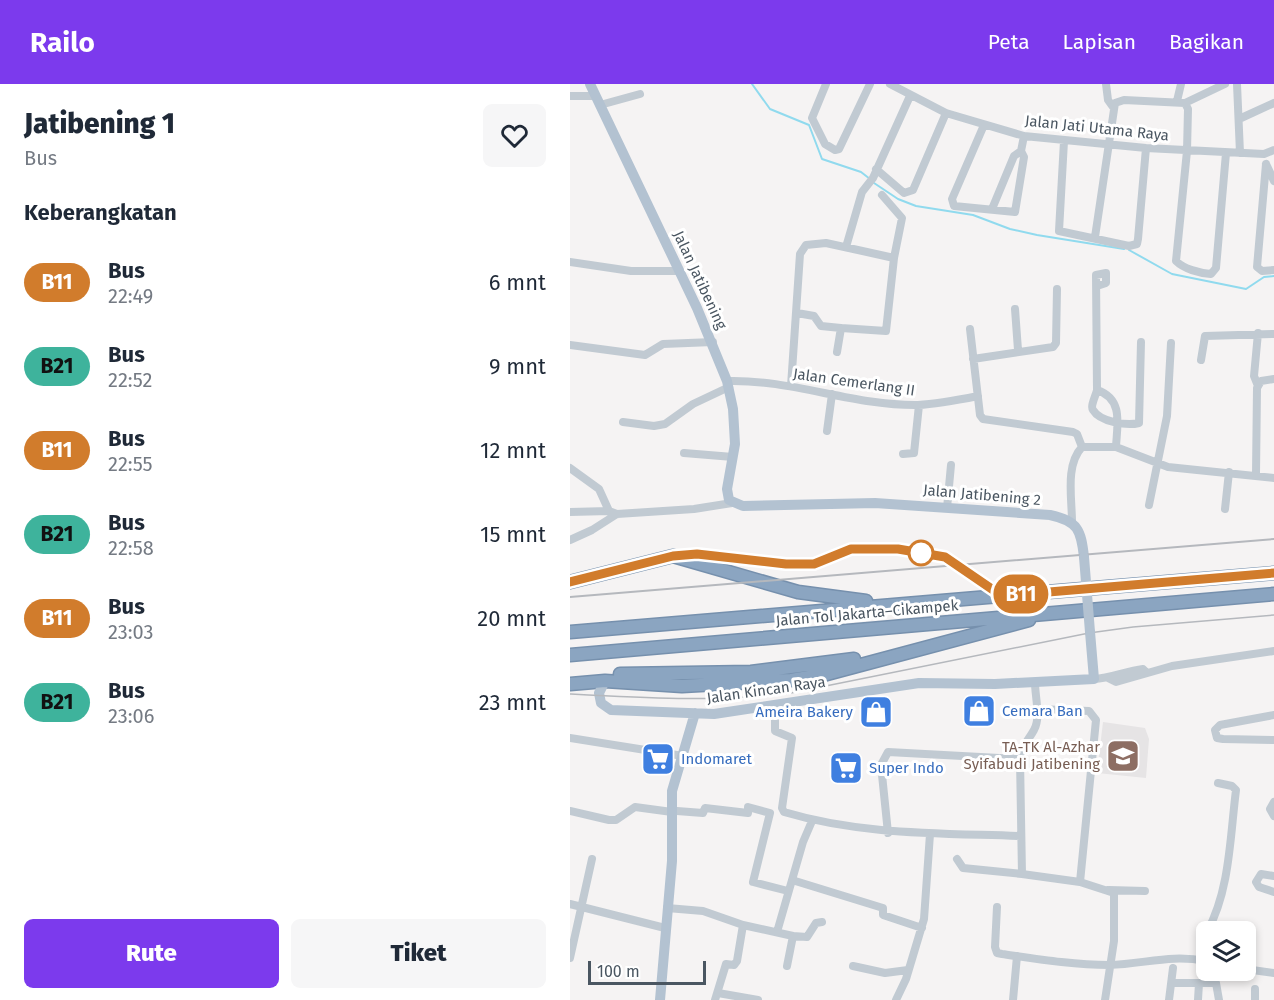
<!DOCTYPE html>
<html lang="id">
<head>
<meta charset="utf-8">
<style>
  body { margin:0; font-family:"Fira Sans",sans-serif; background:#f6f6f7; color:#1f2937; height:100vh; display:flex; flex-direction:column; font-size:22px; white-space:nowrap }
  * { box-sizing:border-box; margin:0 }
  p { font-size:20px; color:#747a83 }
  .icon { flex:none; width:33px; height:33px; fill:none; stroke:currentColor; stroke-width:2; stroke-linecap:round; stroke-linejoin:round }
  .map { position:relative; flex:1; overflow:hidden }
  .side { display:flex; flex-direction:column; background:#fff; width:570px }
  .side>* { flex:none }
  .badge { padding:0 12px; border-radius:20px; font-size:21px; line-height:39px }
  .tools { position:absolute; left:626px; top:837px; display:grid; gap:12px }
  .tools a { display:grid; place-items:center; width:60px; height:60px; border-radius:9px; background:#fff; box-shadow:0 3px 9px #0003; font-size:30px }
  .scale { position:absolute; left:18px; bottom:15px; width:118px; box-sizing:border-box; padding-left:6px; border:3px solid #4a5661; border-top:0; font-size:16px; line-height:21px; white-space:nowrap; color:#4a5661; -webkit-text-stroke:4px #fff; paint-order:stroke }
  .map>.badge { position:absolute; translate:-50% -50%; box-shadow:0 0 0 3px #fff }
  h2 { padding:0 24px; font-size:22px; line-height:54px }
  .round { display:grid; place-items:center; flex:none; width:63px; height:63px; border-radius:9px; background:#f6f6f7 }
  .head { display:flex; align-items:center; justify-content:space-between; height:102px; padding:0 24px }
  h1 { font-size:28px; font-weight:800; line-height:45px }
  .action { display:flex; gap:12px; margin-top:auto; padding:12px 24px }
  .action a { flex:1; height:69px; border-radius:9px; background:#7c3aed; color:#fff; font-size:24px; font-weight:800; line-height:69px; text-align:center }
  .action a+a { background:#f6f6f7; color:#1f2937 }
  ul { padding:0; list-style:none }
  li { display:flex; align-items:center; gap:18px; height:84px; padding:0 24px }
  li div { flex:1 }
  li b { display:block; font-size:22px }
  li em { font-style:normal }
  li .badge { min-width:66px; font-weight:700; text-align:center }
  header { display:flex; align-items:center; gap:36px; box-sizing:border-box; height:84px; padding:0 30px; background:#7c3aed; color:#fff }
  header strong { font-size:28px }
  nav { display:flex; gap:33px; margin-inline-start:auto; font-size:21px }
  main { display:flex; flex:1; min-height:0 }
  .map>svg:first-child { display:block }
  .education { fill:#e6e4e5 }
  .lines { fill:none; stroke-linecap:round; stroke-linejoin:round }
  .stream { stroke:#90daee; stroke-width:2 }
  .highway-casing { stroke:#7690ad; stroke-width:15 }
  .minor { stroke:#c1cad2; stroke-width:8 }
  .major { stroke:#b3c2d1; stroke-width:10 }
  .highway { stroke:#8ba5c1; stroke-width:12 }
  .tram { stroke:#b5b8bd; stroke-width:1.5 }
  .rail { stroke:#b5b8bd; stroke-width:2 }
  .major-bridge { stroke:#b3c2d1; stroke-width:10 }
  .line-casing { stroke:#fff; stroke-width:14 }
  .line { stroke:#d17c2c; stroke-width:9 }
  .stop-dot { fill:#fff; stroke:#d17c2c; stroke-width:3 }
  .labels { text-anchor:middle; dominant-baseline:central; stroke-width:6; stroke-linejoin:round; paint-order:stroke }
  .street-label { font-size:15px; fill:#4a5661; stroke:#fff }
  .shop-label { font-size:15px; fill:#366cbe; stroke:#fff; text-anchor:start }
  .education-label { font-size:15px; fill:#785e54; stroke:#fff; text-anchor:end }
</style>
</head>
<body>
<header>
<strong>Railo</strong>
<nav><a>Peta</a><a>Lapisan</a><a>Bagikan</a></nav>
</header>
<main>
<section class="side">
<div class="head"><div><h1>Jatibening 1</h1><p>Bus</p></div><a class="round"><svg class="icon" aria-label="heart" viewBox="0 0 24 24"><path d="M12 20l-8-8c-3-5 5-10 8-4 3-6 11-1 8 4z"/></svg></a></div>
<h2>Keberangkatan</h2>
<ul>
<li><span class="badge" style="background:#d17c2c;color:#fff">B11</span><div><b>Bus</b><p>22:49</p></div><em>6 mnt</em></li>
<li><span class="badge" style="background:#3eb39c;color:#111">B21</span><div><b>Bus</b><p>22:52</p></div><em>9 mnt</em></li>
<li><span class="badge" style="background:#d17c2c;color:#fff">B11</span><div><b>Bus</b><p>22:55</p></div><em>12 mnt</em></li>
<li><span class="badge" style="background:#3eb39c;color:#111">B21</span><div><b>Bus</b><p>22:58</p></div><em>15 mnt</em></li>
<li><span class="badge" style="background:#d17c2c;color:#fff">B11</span><div><b>Bus</b><p>23:03</p></div><em>20 mnt</em></li>
<li><span class="badge" style="background:#3eb39c;color:#111">B21</span><div><b>Bus</b><p>23:06</p></div><em>23 mnt</em></li>
</ul>
<div class="action"><a>Rute</a><a>Tiket</a></div>
</section>
<div class="map">
<svg width="704" height="916" viewBox="0 0 704 916">
  <rect width="100%" height="100%" fill="#f5f3f3"/>
  <path class="education" d="M 533,638 L 575,644 L 579,655 L 576,694 L 527,689 Z"/>
  <g class="lines">
    <path class="stream" d="M 182,0 L 200,25 L 239,41 L 252,75 L 291,88 L 300,95
      M 304,99 L 328,115 L 346,122 L 403,131 L 440,145 L 467,151 L 554,165
      M 559,166 L 602,190 L 676,205 L 694,193 L 704,192"/>
    <g class="highway-casing">
      <path id="highway" d="M 0,498 L 103,472 L 228,508 L 296,517
        M 0,548 L 704,489
        M 0,571 L 704,510
        M 50,590 L 181,588 L 284,575
        M 0,600 L 35,597 L 112,602 L 221,596 L 257,590 L 459,536"/>
    </g>
    <path class="minor" d="M 256,0 L 242,34 L 255,60 L 265,66 L 269,65 L 300,0
      M 320,0 L 376,29 L 454,52 L 576,64 L 694,70 L 704,66
      M 536,0 L 538,16 L 543,23
      M 667,0 L 670,69
      M 0,12 L 25,12
      M 607,17 L 611,0
      M 615,19 L 618,25 L 617,67 L 606,177 C 614,185 629,189 641,190 L 646,184 L 656,69
      M 615,19 L 655,0
      M 30,21 L 70,10
      M 669,35 L 704,19
      M 414,41 L 382,115 L 384,122 L 445,128 L 454,73 L 451,67
      M 494,57 L 489,147 L 559,162 L 567,160 L 568,155 L 576,64
      M 696,80 L 687,183 L 692,187 L 704,186
      M 696,80 L 704,97
      M 306,85 L 334,109 L 343,106 L 376,29
      M 312,111 L 332,134 L 324,174
      M 422,125 L 444,72 L 451,67 L 454,52
      M 525,153 L 545,19 L 554,16 L 615,19
      M 276,163 L 292,108 L 303,94 L 340,12
      M 0,178 L 61,187 L 109,187
      M 527,202 L 536,199 L 536,189 L 526,191 L 527,306 C 554,315 547,341 546,363
      M 445,225 L 448,266
      M 227,229 L 244,232 L 251,242 L 271,244 L 267,268
      M 400,245 L 410,331 L 413,335 L 503,348 L 507,350 L 512,363
      M 0,261 L 75,271 L 93,260 L 143,258
      M 403,275 L 483,263 L 486,259 L 487,205
      M 631,276 L 635,252 L 704,250
      M 157,297 C 221,295 284,322 348,321 C 368,320 388,316 408,312
      M 221,302 L 230,170 L 236,161 L 256,159 L 324,174 L 316,247 L 271,244
      M 688,302 L 684,292 L 688,249
      M 527,306 C 526,311 520,322 523,326 C 530,338 557,342 569,339 L 571,258
      M 53,338 L 84,342 L 95,340 L 123,320 L 159,303
      M 257,347 L 262,310
      M 512,363 L 546,363 L 598,383 L 704,394
      M 114,369 L 163,373
      M 333,370 L 344,369 L 349,321
      M 0,384 L 29,405 L 39,427 L 47,430
      M 686,390 L 687,304 L 691,297 L 704,295
      M 579,421 L 597,332 L 601,259
      M 377,424 L 381,381
      M 655,425 L 659,388
      M 0,428 L 39,427
      M 502,438 C 502,415 495,381 512,363
      M 0,456 L 22,446 L 47,430 L 124,425 L 162,419
      M 538,594 L 546,598 L 602,582 L 704,567
      M 524,595 C 541,594 556,587 573,585 L 576,588
      M 465,599 C 465,612 471,634 464,646 C 458,657 452,661 450,675 L 452,790 L 510,798 L 544,809 L 544,857 L 535,916
      M 205,622 L 205,647 L 222,654 L 212,724 L 214,728 C 291,751 370,749 450,752
      M 467,625 L 519,627 L 526,636 L 510,798
      M 704,631 L 650,641 L 645,646 L 647,654 L 653,655 L 704,656
      M 0,654 L 113,672
      M 704,718 L 700,725 L 704,732
      M 0,727 L 39,736 L 46,736 L 65,723 L 102,728
      M 107,727 L 133,729 L 135,724 L 178,729 L 178,723 L 200,729 L 183,798 L 218,807
      M 318,749 L 311,681 L 318,668 L 450,675
      M 387,775 L 393,784 L 452,790
      M 704,792 L 691,790 L 686,798 L 689,803 L 704,808
      M 222,796 L 313,824 L 313,831 L 352,844
      M 539,806 L 575,807
      M 0,820 L 95,844
      M 427,823 L 425,863 L 427,869 L 432,870 C 467,875 504,881 539,881 C 575,880 600,870 636,877
      M 97,824 L 133,827 L 173,841 L 167,877 L 164,881 L 156,880 L 145,916
      M 173,841 L 223,852 L 217,882
      M 207,848 L 233,758 L 242,737
      M 637,848 C 660,806 660,753 666,706 L 662,702 L 648,699
      M 223,852 L 237,853 L 246,839 L 252,838
      M 0,874 L 22,775
      M 629,876 L 636,849
      M 283,882 L 315,889 L 338,886
      M 675,885 L 704,889
      M 676,885 L 678,856
      M 602,899 L 646,899 L 649,916
      M 148,909 L 188,916
      M 326,916 L 336,895 L 354,835 L 360,750
      M 443,916 L 447,872
      M 599,916 L 603,884
      M 628,916 L 629,899
      M 685,916 L 685,905"/>
    <path class="major" d="M 20,0 L 127,224 L 157,297 L 163,325 L 165,360 L 157,405 L 159,416 L 173,422 L 305,419 L 480,431 C 508,437 511,446 514,473
      M 35,597 L 29,609 L 31,619 L 41,626 L 144,630 L 349,599 L 425,600 L 524,595 L 520,548
      M 90,916 L 102,777 L 102,707 L 125,629"/>
    <use href="#highway" class="highway"/>
    <path class="tram" d="M 0,610 C 72,614 143,618 216,610 L 519,549 L 563,543 L 704,531"/>
    <path class="rail" d="M 0,513 L 704,455"/>
    <path class="major-bridge" d="M 514,473 L 520,548"/>
  </g>
  <g class="lines">
    <g class="line-casing">
      <path id="line" d="M 0,498 L 103,472 L 127,470 L 216,480 L 244,480 L 281,465 L 328,465 L 375,473 L 432,512 L 704,489"/>
    </g>
    <use href="#line" class="line"/>
  </g>
  <defs>
    <g id="shop-square" transform="scale(1.725)"><rect x="-9" y="-9" width="18" height="18" rx="4" fill="#3f7fe0" stroke="#fff"/><path d="M-5-2.5h2.3a2.7 3.5 0 0 1 5.4 0H5L5.5 6h-11ZM-1.5-2.5h3a1.5 2.3 0 0 0-3 0Z" fill="#fff"/></g>
    <g id="school-square" transform="scale(1.725)"><rect x="-9" y="-9" width="18" height="18" rx="4" fill="#8d6e63" stroke="#fff"/><path d="M0-5L7-2L0 1L-7-2ZM-4 1L0 2.5L4 1V4Q0 6-4 4Z" fill="#fff"/></g>
    <g id="supermarket-square" transform="scale(1.725)"><rect x="-9" y="-9" width="18" height="18" rx="4" fill="#3f7fe0" stroke="#fff"/><path d="M-6-5.5h2.5l.6 2H6L4.5 2H-2.5L-4.4-4H-6ZM-1.5 3.2a1.3 1.3 0 1 0 .1 0ZM3 3.2a1.3 1.3 0 1 0 .1 0Z" fill="#fff"/></g>
  </defs>
  <g fill-rule="evenodd">
    <use href="#shop-square" x="409" y="627"/>
    <use href="#shop-square" x="306" y="628"/>
    <use href="#school-square" x="553" y="672"/>
    <use href="#supermarket-square" x="88" y="675"/>
    <use href="#supermarket-square" x="276" y="684"/>
  </g>
  <circle class="stop-dot" cx="351" cy="469" r="12"/>
  <g class="labels">
    <g class="street-label">
      <text transform="translate(527 44) rotate(6)">Jalan Jati Utama Raya</text>
      <text transform="translate(130 196) rotate(65)">Jalan Jatibening</text>
      <text transform="translate(284 298) rotate(8)">Jalan Cemerlang II</text>
      <text transform="translate(412 411) rotate(5)">Jalan Jatibening 2</text>
      <text transform="translate(297 529) rotate(-5)">Jalan Tol Jakarta–Cikampek</text>
      <text transform="translate(196 606) rotate(-8)">Jalan Kincan Raya</text>
    </g>
    <g class="shop-label">
      <text x="432" y="627">Cemara Ban</text>
      <text x="283" y="628" text-anchor="end">Ameira Bakery</text>
      <text x="111" y="675">Indomaret</text>
      <text x="299" y="684">Super Indo</text>
    </g>
    <g class="education-label">
      <text x="530" y="663">TA-TK Al-Azhar<tspan x="530" dy="17">Syifabudi Jatibening</tspan></text>
    </g>
  </g>
</svg>
<div class="tools">
<a><svg class="icon" aria-label="layers" viewBox="0 0 24 24"><path d="M12 4l9 5-9 5-9-5zM3 14l9 5 9-5"/></svg></a>
</div>
<div class="scale">100 m</div>
<b class="badge" style="left:451px;top:510px;background:#d17c2c;color:#fff">B11</b>
</div>
</main>
</body>
</html>
